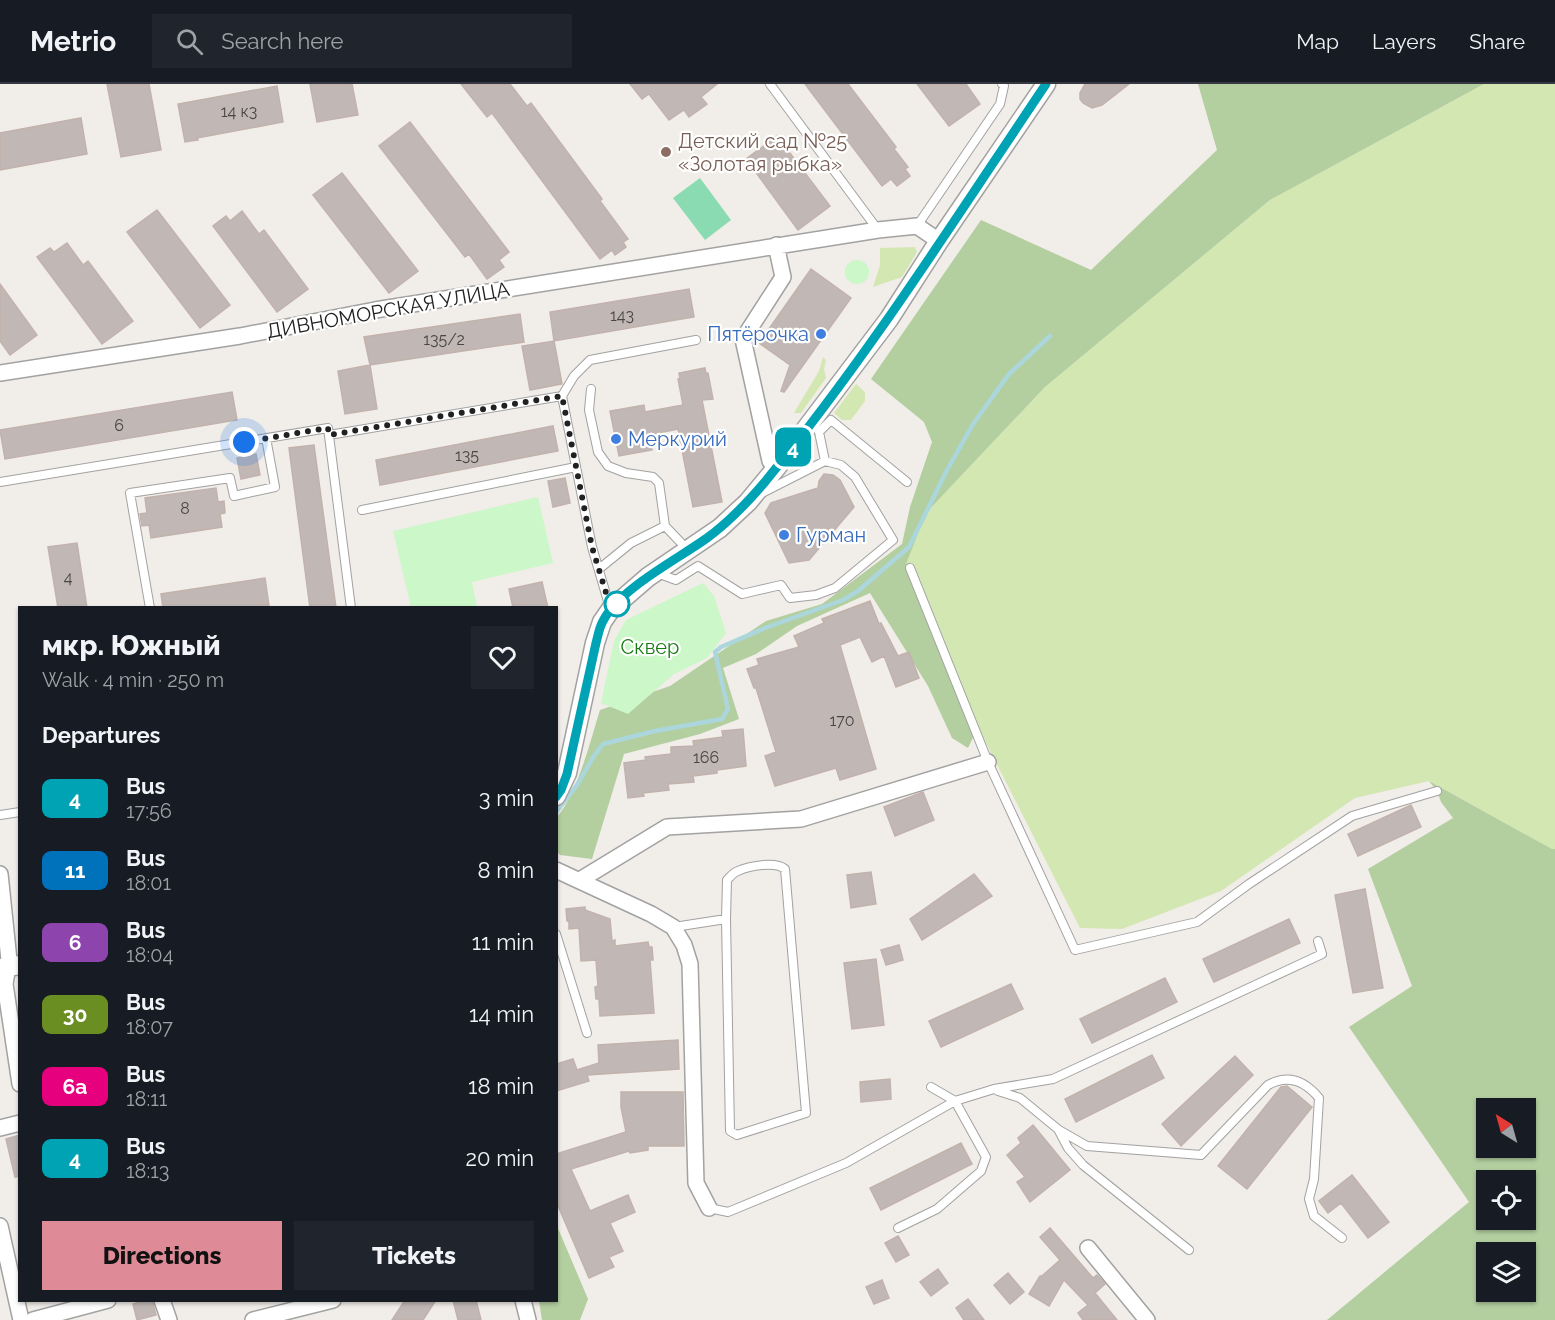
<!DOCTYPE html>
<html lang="en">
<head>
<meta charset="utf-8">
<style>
  body { margin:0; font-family:Raleway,sans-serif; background:#20242c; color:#f1f3f6; height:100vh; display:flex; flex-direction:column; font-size:22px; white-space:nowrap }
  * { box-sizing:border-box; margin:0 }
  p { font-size:20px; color:#9ea1a6 }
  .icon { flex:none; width:33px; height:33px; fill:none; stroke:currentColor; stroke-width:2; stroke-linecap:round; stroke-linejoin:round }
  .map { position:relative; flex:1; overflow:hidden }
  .side { position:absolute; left:18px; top:522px; width:540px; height:696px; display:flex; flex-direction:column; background:#171b24; border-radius:0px; box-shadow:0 2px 4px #0004 }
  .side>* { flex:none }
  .badge { padding:0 12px; border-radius:9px; font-size:21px; line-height:39px }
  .needle { width:39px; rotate:323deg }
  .tools { position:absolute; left:1476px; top:1014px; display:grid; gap:12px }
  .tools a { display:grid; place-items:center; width:60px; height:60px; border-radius:0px; background:#171b24; box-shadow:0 2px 4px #0004; font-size:30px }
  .you { position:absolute; width:30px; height:30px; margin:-15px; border:4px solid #fff; border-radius:50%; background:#1a73e8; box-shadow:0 0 0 9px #1a73e833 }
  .map>.badge { position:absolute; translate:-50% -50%; box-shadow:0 0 0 3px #fff }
  h2 { padding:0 24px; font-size:22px; line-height:54px }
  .round { display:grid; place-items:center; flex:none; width:63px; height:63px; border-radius:0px; background:#20242c }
  .head { display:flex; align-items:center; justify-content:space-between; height:102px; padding:0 24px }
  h1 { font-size:28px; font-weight:800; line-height:45px }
  .cta { display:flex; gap:12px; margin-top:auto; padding:12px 24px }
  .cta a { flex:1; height:69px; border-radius:0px; background:#de8b97; color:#111; font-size:24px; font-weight:800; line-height:69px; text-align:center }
  .cta a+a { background:#20242c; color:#f1f3f6 }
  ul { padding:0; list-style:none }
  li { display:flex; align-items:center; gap:18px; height:72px; padding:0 24px }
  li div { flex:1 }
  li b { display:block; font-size:22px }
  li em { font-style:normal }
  li .badge { min-width:66px; font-weight:700; text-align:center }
  header { display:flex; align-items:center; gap:36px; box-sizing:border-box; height:84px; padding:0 30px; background:#171b24; border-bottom:2px solid #363941 }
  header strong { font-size:28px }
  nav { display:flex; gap:33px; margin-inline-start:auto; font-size:21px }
  .search { width:420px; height:54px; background:#20242c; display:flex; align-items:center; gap:15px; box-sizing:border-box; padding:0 21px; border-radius:0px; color:#9ea1a6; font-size:22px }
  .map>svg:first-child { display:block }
  .grass { fill:#d3e7b2 }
  .forest { fill:#b3ce9f; fill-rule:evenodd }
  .park { fill:#cbf7c9 }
  .pitch { fill:#8bdbb2 }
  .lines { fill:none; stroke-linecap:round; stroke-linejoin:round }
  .stream { stroke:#abd7dc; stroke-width:4.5 }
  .building { fill:#c1b8b5; stroke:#c2b2ab; stroke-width:1.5 }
  .service-casing { stroke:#a2a2a2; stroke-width:10 }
  .minor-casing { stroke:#a2a2a2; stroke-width:18 }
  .tertiary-casing { stroke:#a2a2a2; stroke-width:21 }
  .service { stroke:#fff; stroke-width:8 }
  .minor { stroke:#fff; stroke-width:15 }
  .tertiary { stroke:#fff; stroke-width:18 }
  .line-casing { stroke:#fff; stroke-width:14 }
  .line { stroke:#00a3b4; stroke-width:9 }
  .walk { stroke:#212121; stroke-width:6; stroke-dasharray:0 10.8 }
  .education-dot { fill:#8d6e63; stroke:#fff; stroke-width:2 }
  .shop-dot { fill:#3f7fe0; stroke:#fff; stroke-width:2 }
  .stop-dot { fill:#fff; stroke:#00a3b4; stroke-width:3 }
  .labels { text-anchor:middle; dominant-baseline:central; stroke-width:4.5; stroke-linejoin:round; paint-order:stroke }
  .number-label { font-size:16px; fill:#494746 }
  .education-label { font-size:20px; fill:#785e54; stroke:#fff; text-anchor:start }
  .street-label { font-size:20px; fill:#212121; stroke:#fff }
  .shop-label { font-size:20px; fill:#366cbe; stroke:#fff; text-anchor:start }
  .park-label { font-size:20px; fill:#177c12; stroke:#fff }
</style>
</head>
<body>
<header>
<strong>Metrio</strong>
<div class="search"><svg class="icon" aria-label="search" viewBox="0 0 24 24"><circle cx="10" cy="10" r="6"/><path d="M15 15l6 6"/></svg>Search here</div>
<nav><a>Map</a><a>Layers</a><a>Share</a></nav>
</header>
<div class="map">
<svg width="1555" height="1236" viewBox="0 0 1555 1236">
  <rect width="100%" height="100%" fill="#f1ede8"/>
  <path class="grass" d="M 1484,0 L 1555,0 L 1555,765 L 1552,765 L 1429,697 L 1355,714 L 1221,807 L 1122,845 L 1080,844 L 978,643 L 905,480 L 926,429 L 1045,303 L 1270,116 Z
    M 915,163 L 917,168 L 902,193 L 873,203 L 880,181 L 880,164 Z
    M 823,273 L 826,276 L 824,285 L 826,294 L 801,329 L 794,329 L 819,287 Z
    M 856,300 L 865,308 L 865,317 L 851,336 L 842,336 L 834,329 Z"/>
  <path class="forest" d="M 1198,0 L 1484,0 L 1270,116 L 1045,303 L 926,429 L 906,480 L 978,643 L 968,664 L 952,654 L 928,602 L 870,509 L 797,542 L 756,570 L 723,584 L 739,635 L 700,650 L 624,670 L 592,775 L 560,771 L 557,768 L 557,733 C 578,708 590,658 600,626 L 670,602 L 766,537 L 822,520 L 902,460 L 910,423 L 932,358 L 924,338 L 871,295 L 981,136 L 1091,186 L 1217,66 Z
    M 1429,697 L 1552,765 L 1555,765 L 1555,1236 L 1327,1236 L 1469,1118 L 1349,943 L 1412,902 L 1368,785 L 1453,734 L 1441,718 L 1437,707 ZM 1486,1024 L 1526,1024 L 1526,1064 L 1486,1064 ZM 1486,1096 L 1526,1096 L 1526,1136 L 1486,1136 ZM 1486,1168 L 1526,1168 L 1526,1208 L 1486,1208 Z
    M 557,1142 L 588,1215 L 580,1236 L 542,1236 L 539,1217 L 556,1216 Z"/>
  <path class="park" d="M845 188a12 12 0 1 1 24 0a12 12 0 1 1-24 0Z
    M 538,413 L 553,479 L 472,498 L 477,523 L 411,523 L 393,447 Z
    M 703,499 L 714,512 L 726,549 L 707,574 L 674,590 L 628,630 L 601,619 L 614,557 L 626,536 Z"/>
  <path class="pitch" d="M 700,94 L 731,136 L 705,156 L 673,114 Z"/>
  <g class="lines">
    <path class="stream" d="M 556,728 L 577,701 L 594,672 L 603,660 L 655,647 L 722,635 L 728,625 L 715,568 L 721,563 L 765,544 L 843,516 L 858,507 L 909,463 L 946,388 L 973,340 L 1009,290 L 1050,252"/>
  </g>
  <path class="building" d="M 107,0 L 149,0 L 161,66 L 121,73 Z
    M 310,0 L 352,0 L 358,31 L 317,38 Z
    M 461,0 L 510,0 L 527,22 L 531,19 L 602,115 L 600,117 L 628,155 L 623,158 L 626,163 L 615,171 L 612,166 L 600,175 L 492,29 L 487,33 Z
    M 630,0 L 717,0 L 701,13 L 707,20 L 689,33 L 684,26 L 669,36 L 649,10 L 642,15 Z
    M 805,0 L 848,0 L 896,63 L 894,65 L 908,83 L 905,85 L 910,92 L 897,102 L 891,95 L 882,102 Z
    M 917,0 L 966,0 L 980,20 L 949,42 Z
    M 1085,0 L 1129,0 L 1102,21 L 1092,24 L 1083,19 L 1080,15 L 1080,9 Z
    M 277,2 L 283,38 L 197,54 L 198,56 L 185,58 L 178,20 Z
    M 81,34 L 87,70 L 0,86 L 0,49 Z
    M 410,38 L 509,168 L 499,176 L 504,183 L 487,195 L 469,170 L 465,173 L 379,62 Z
    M 777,52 L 830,122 L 798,146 L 746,75 Z
    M 342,89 L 418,187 L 389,209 L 313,111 Z
    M 157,126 L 230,221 L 200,244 L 127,148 Z
    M 242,127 L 259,150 L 264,146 L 308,205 L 277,228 L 213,142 L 226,132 L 230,137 Z
    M 67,159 L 83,181 L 88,177 L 133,237 L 102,260 L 37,173 L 50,164 L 54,168 Z
    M 811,185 L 851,214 L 784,308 L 781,307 L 790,281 L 759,259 Z
    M 0,200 L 37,251 L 10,271 L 0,257 Z
    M 689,205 L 694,233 L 554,257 L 550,228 Z
    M 520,230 L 524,258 L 370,281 L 364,253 Z
    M 554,257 L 562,300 L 530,306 L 522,262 Z
    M 370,281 L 377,325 L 345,330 L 338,287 Z
    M 705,284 L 706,290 L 708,289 L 713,315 L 702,316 L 722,418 L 693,423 L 678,345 L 649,351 L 652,366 L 619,372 L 610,327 L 644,321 L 645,328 L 683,321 L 678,295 L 680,295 L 679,289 Z
    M 232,308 L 237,336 L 5,375 L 0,346 Z
    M 553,342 L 558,367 L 380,401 L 376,376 Z
    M 314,361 L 336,524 L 310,524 L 289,364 Z
    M 256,370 L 260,391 L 241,395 L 237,374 Z
    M 824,390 L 833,391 L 840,396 L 854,423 L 809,476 L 789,479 L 765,429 L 771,419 L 818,404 L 819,397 Z
    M 565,394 L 570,419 L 553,423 L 548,397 Z
    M 216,404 L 218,418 L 224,417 L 225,429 L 220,430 L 222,443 L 151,454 L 149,441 L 142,442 L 140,430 L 147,429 L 145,414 Z
    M 77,459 L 87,524 L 58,524 L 48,463 Z
    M 265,494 L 269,522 L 257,524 L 163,524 L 161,510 Z
    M 542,498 L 548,524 L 513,524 L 509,505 Z
    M 870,517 L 879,540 L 881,539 L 898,572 L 909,568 L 919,594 L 896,603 L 884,572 L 872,578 L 860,553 L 840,561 L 876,685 L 840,696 L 836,684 L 775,702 L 765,672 L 776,668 L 756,604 L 754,604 L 747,585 L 759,581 L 757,575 L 799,563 L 794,552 L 824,539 L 822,535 Z
    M 743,645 L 746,682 L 717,686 L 717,689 L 693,692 L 694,698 L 668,700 L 669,706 L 643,709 L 644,712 L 628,714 L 624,679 L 646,676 L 645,673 L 671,670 L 671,663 L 694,662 L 693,657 L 723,653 L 722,647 Z
    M 923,708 L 934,736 L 895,752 L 884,723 Z
    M 1411,721 L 1421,743 L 1358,772 L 1348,750 Z
    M 871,788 L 876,820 L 851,824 L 847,791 Z
    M 974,790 L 992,812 L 922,856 L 910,835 Z
    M 1365,805 L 1383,904 L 1353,909 L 1335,811 Z
    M 585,823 L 585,826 L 610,835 L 612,857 L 615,856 L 615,862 L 648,858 L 649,863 L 652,863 L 653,876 L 650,876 L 654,929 L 600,932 L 599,915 L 596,915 L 595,903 L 598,902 L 596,876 L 581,877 L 579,844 L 569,845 L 569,837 L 567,837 L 566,825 Z
    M 1289,835 L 1300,859 L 1214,898 L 1203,875 Z
    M 899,861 L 903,876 L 886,881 L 881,866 Z
    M 876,875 L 884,941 L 852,945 L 844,879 Z
    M 1165,894 L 1177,918 L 1092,959 L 1080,935 Z
    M 1011,900 L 1023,925 L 941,963 L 929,937 Z
    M 678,956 L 679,985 L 587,991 L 589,997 L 556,1007 L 556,980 L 573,975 L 577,986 L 599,979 L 598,961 Z
    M 1152,971 L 1164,994 L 1076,1038 L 1065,1015 Z
    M 1235,972 L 1253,991 L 1181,1062 L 1162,1040 Z
    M 890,995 L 891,1015 L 861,1018 L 860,998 Z
    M 1287,1002 L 1312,1023 L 1247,1105 L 1218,1082 L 1281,1003 Z
    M 621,1008 L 683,1008 L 684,1062 L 648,1062 L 648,1066 L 630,1069 L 629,1067 L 571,1085 L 590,1127 L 628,1111 L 635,1128 L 610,1139 L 623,1167 L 609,1173 L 614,1183 L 589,1194 L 556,1117 L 556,1070 L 626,1048 L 621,1023 Z
    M 1033,1041 L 1070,1086 L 1030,1118 L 1017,1098 L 1025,1093 L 1007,1071 L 1021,1059 L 1018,1054 Z
    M 20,1051 L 20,1092 L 15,1093 L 6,1055 Z
    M 961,1059 L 972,1080 L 881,1126 L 870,1104 Z
    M 1352,1091 L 1389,1138 L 1368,1154 L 1341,1119 L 1328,1129 L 1319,1117 Z
    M 1050,1144 L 1093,1194 L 1097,1191 L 1105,1200 L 1095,1209 L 1117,1236 L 1083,1236 L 1078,1229 L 1088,1221 L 1064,1196 L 1049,1222 L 1029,1210 L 1040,1192 L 1042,1192 L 1060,1176 L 1040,1153 Z
    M 898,1152 L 909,1171 L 896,1178 L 885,1159 Z
    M 938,1185 L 948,1199 L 931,1212 L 920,1198 Z
    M 1008,1189 L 1024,1208 L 1010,1220 L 994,1201 Z
    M 882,1196 L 889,1214 L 874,1220 L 866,1203 Z
    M 968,1215 L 984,1236 L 964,1236 L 956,1224 Z
    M 146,1216 L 152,1216 L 156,1231 L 137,1236 L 133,1220 Z
    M 405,1216 L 436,1216 L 423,1236 L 392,1236 Z
    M 453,1216 L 476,1216 L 481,1236 L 458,1236 Z"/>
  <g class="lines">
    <g class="service-casing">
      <path id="service" d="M 770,0 L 878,146
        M 917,142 L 1000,20 L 1004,2 L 1002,0
        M 591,305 L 589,326 L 598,368 L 608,382 L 626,389 L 653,393 L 659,399 L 665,442 L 687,465
        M 329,351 L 562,312
        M 825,377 L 819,348 L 831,336 L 907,398
        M 0,398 L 328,344 L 351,524
        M 362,426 L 576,383
        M 910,484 L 988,678 L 1075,866 L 1197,838 L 1249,800 L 1352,732 L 1437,707
        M 599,485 L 631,459 L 665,442
        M 657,489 L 676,496 L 698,482 L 742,510 L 781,501 L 790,514 L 816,511 L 835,504 L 893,456 L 855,393 L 841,381 L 825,377 L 764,408
        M 150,524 L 130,409 L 230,394 L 234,412 L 275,403 L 266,354
        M 610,524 L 592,463 L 562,312 L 574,292 L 590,276 L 696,256
        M 0,731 L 20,728
        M 674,843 L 726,835 L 727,796 C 731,792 734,788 738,787 C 749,782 775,777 785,785 L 806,1029 L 737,1051 L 730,1047 L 726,835
        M 556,850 L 587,949
        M 998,1007 L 1020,1014 L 1059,1046 L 1087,1062 L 1201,1071 L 1268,1001 C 1288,990 1305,997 1319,1014 L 1314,1095 L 1309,1115 L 1314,1132 L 1342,1154
        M 1059,1047 L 1068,1064 L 1083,1081 L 1189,1166
        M 709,1124 L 728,1128 L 846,1079 L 955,1017 L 994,1005 L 1053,995 L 1322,870 L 1318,857
        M 898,1144 L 937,1125 L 981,1087 L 986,1073 L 955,1017 L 931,1003"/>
    </g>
    <g class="minor-casing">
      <path id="minor" d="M 776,161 L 783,193 L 743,255 L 770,377 L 777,383
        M 0,289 L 240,252 L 375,226 L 878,146 L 917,142 L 939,157
        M 556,786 L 651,830 L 673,843 L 684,861 L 690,880 L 696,1099 L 709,1124
        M 0,790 L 9,876 L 5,900 L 20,1000
        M 580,796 L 667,743 L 801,735 L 988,678
        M 0,1044 L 20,1039
        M 0,1142 L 21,1236
        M 1088,1164 L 1147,1236
        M 162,1216 L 169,1236
        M 523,1216 L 528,1236
        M 33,1236 L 108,1216
        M 253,1236 L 333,1216"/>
    </g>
    <g class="tertiary-casing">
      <path id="tertiary" d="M 556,712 L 567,689 L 595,559 L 602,538 L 611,525 L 648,493 L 720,444 L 748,418 L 777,383 L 889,235 L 939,157 L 1046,0
        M 0,884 L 20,881"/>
    </g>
    <use href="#service" class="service"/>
    <use href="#minor" class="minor"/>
    <use href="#tertiary" class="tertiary"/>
  </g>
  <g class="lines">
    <g class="line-casing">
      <path id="line" d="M 556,713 L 561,706 L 567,690 L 596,559 C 598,552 599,544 603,537 C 619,505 678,475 707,454 C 729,438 747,419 764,399 C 868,273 955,135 1046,0"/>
    </g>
    <use href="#line" class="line"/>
    <path class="walk" d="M 244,358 L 328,344 L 329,351 L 562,312 L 592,463 L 611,525 L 617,520"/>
  </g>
  <circle class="education-dot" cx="666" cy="68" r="6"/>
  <g class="shop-dot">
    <circle cx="821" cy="250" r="6"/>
    <circle cx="616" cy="355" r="6"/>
    <circle cx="784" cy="451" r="6"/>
  </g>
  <circle class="stop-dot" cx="617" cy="520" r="12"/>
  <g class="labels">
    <g class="number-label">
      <text x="239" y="27">14 к3</text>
      <text x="622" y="231">143</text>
      <text x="444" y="255">135/2</text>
      <text x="119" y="341">6</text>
      <text x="467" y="371">135</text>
      <text x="185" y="424">8</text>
      <text x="68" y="493">4</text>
      <text x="842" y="636">170</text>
      <text x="706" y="673">166</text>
    </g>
    <g class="education-label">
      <text x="678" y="57">Детский сад №25<tspan x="678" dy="23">«Золотая рыбка»</tspan></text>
    </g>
    <g class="street-label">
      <text transform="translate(388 226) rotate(-10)">ДИВНОМОРСКАЯ УЛИЦА</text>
    </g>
    <g class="shop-label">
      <text x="809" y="250" text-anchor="end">Пятёрочка</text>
      <text x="628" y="355">Меркурий</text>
      <text x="796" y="451">Гурман</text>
    </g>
    <g class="park-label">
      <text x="650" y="563">Сквер</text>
    </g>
  </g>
</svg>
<div class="tools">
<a><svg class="needle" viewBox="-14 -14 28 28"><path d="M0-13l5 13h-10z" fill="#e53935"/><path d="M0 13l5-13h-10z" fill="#9ea1a6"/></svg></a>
<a><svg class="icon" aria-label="locate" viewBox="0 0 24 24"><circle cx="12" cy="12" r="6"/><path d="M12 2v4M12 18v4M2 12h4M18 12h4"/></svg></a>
<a><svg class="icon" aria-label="layers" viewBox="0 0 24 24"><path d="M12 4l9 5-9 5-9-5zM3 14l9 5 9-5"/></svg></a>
</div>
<div class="you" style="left:244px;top:358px"></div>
<b class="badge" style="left:793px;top:363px;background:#00a3b4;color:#fff">4</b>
<section class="side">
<div class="head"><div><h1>мкр. Южный</h1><p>Walk · 4 min · 250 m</p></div><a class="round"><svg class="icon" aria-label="heart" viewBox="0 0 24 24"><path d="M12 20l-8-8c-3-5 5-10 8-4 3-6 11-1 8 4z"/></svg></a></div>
<h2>Departures</h2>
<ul>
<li><span class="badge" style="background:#00a3b4;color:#fff">4</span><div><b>Bus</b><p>17:56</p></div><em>3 min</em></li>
<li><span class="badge" style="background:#0072bc;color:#fff">11</span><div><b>Bus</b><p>18:01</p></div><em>8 min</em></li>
<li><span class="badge" style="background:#8e44ad;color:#fff">6</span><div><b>Bus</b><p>18:04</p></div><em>11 min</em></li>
<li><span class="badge" style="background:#6b8e23;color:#fff">30</span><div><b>Bus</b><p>18:07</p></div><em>14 min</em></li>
<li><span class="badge" style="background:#e6007e;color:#fff">6а</span><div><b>Bus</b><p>18:11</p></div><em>18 min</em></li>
<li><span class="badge" style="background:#00a3b4;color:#fff">4</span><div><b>Bus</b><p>18:13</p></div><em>20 min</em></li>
</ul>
<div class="cta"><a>Directions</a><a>Tickets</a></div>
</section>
</div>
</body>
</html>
